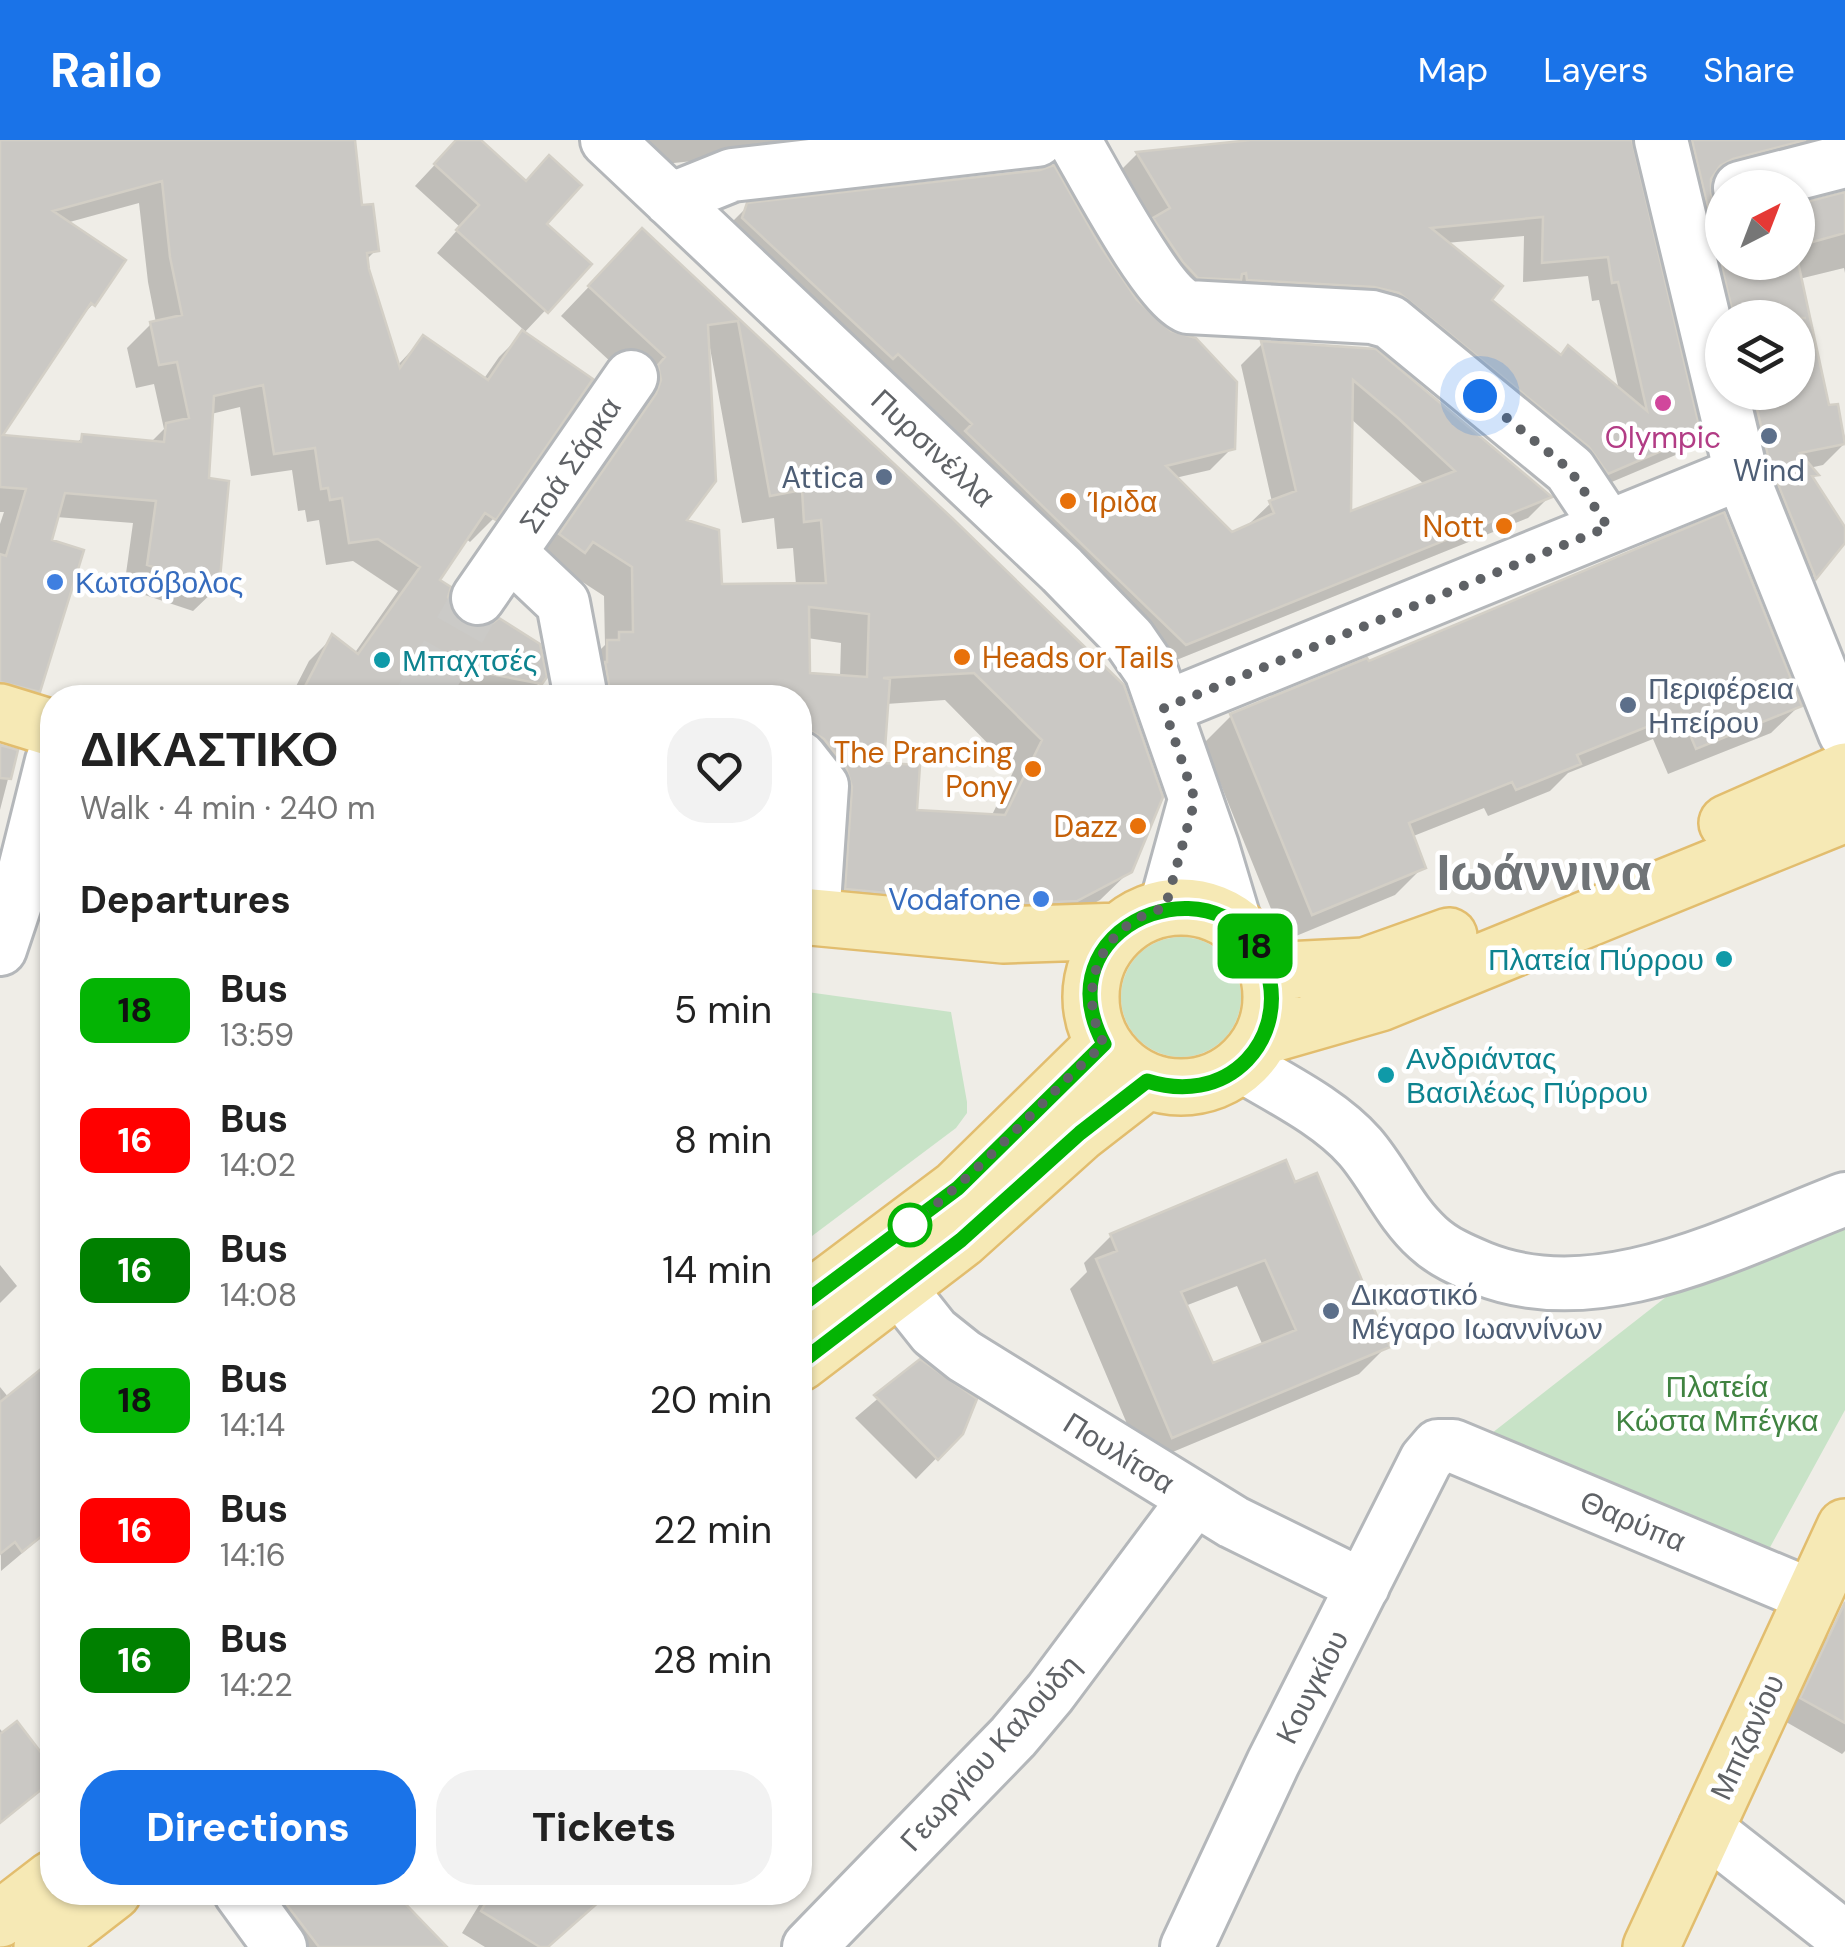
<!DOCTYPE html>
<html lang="en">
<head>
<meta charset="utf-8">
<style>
  body { margin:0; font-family:"DM Sans",sans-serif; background:#f2f2f2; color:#222; height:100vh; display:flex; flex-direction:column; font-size:38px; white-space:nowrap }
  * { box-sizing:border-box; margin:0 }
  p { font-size:32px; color:#767676 }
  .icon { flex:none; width:55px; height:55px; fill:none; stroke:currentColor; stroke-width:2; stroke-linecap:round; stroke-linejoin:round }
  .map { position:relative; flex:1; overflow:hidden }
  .drawer { position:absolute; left:40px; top:545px; width:772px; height:1220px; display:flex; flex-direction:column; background:#fff; border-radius:40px; box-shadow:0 2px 8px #0004 }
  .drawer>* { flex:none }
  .badge { padding:0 20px; border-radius:15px; font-size:35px; line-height:65px }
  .needle { width:65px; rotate:42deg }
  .controls { position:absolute; left:1705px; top:30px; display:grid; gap:20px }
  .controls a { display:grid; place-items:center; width:110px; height:110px; border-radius:50%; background:#fff; box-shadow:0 2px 8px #0004; font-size:50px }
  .you { position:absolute; width:50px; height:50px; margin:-25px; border:8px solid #fff; border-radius:50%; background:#1a73e8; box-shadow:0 0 0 15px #1a73e833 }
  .map>.badge { position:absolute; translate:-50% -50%; box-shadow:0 0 0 5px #fff }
  h2 { padding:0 40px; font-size:38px; line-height:90px }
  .round { display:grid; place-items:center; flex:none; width:105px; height:105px; border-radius:40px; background:#f2f2f2 }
  .headline { display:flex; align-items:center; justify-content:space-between; height:170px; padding:0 40px }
  h1 { font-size:48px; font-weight:800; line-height:75px }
  .button { display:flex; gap:20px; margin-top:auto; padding:20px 40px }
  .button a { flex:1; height:115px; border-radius:40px; background:#1a73e8; color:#fff; font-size:40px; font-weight:800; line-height:115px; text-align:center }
  .button a+a { background:#f2f2f2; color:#222 }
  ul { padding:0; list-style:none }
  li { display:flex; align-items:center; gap:30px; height:130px; padding:0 40px }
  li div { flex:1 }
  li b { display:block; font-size:38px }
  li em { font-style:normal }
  li .badge { min-width:110px; font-weight:700; text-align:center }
  header { display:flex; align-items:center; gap:60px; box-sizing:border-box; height:140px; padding:0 50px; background:#1a73e8; color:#fff }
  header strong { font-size:48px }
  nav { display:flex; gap:55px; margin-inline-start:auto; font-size:35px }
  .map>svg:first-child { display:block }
  .green { fill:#c8e3c7 }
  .shadow { fill:#0003; fill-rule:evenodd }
  .building { fill:#cac8c4; stroke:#d3cfc6; stroke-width:2.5; fill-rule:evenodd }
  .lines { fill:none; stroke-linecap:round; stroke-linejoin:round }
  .minor-tunnel { stroke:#cbcac7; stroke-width:52; stroke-dasharray:52 26; stroke-linecap:butt }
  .minor-casing { stroke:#b4b7ba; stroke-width:58 }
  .major-casing { stroke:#e2bd6e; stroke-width:60 }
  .minor { stroke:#fff; stroke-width:52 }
  .major { stroke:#f6e9b5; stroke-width:55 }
  .line-casing { stroke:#fff; stroke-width:22 }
  .line { stroke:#04b404; stroke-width:15 }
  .walk { stroke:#5f6266; stroke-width:10; stroke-dasharray:0 18 }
  .hotel-dot { fill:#d1479c; stroke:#fff; stroke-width:4 }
  .service-dot { fill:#5c6f8a; stroke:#fff; stroke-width:4 }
  .food-dot { fill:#e8710a; stroke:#fff; stroke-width:4 }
  .shop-dot { fill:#3f7fe0; stroke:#fff; stroke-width:4 }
  .culture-dot { fill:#0f9aa8; stroke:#fff; stroke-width:4 }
  .stop-dot { fill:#fff; stroke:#04b404; stroke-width:5 }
  .labels { text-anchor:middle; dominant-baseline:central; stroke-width:9; stroke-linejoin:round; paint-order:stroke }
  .hotel-label { font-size:30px; fill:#b23c85; stroke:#fff }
  .street-label { font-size:30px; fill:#5f6266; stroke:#fff }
  .service-label { font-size:30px; fill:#4e5e75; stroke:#fff; text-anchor:start }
  .food-label { font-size:30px; fill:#c56008; stroke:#fff; text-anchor:end }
  .shop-label { font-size:30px; fill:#366cbe; stroke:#fff; text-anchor:start }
  .culture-label { font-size:30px; fill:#0d838f; stroke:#fff; text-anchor:start }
  .park-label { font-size:30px; fill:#408341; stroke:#fff }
  .town-label { font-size:50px; font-weight:bold; fill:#707477; stroke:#fff }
</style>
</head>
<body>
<header>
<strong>Railo</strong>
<nav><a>Map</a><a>Layers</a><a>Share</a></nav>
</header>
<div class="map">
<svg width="1845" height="1807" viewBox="0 0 1845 1807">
  <rect width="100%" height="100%" fill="#efede7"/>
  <path class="green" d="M1121 857a60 60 0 1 1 120 0a60 60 0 1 1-120 0Z
    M 800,851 L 951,872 L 967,962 L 967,973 L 956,988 L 800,1105 Z
    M 1845,1084 L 1845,1270 L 1768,1411 L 1522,1309 L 1492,1293 L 1666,1157 Z"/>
  <path class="shadow" d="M 0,0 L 352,0 L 359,67 L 376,110 L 366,120 L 397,226 L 423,198 L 483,240 L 499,217 L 525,191 L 437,113 L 460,87 L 415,46 L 458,0 L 477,0 L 544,84 L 588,125 L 523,194 L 494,378 L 470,402 L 465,398 L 437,440 L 446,456 L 448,471 L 460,485 L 540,542 L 525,558 L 290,558 L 309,521 L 332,498 L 354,514 L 398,451 L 353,421 L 326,425 L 319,380 L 307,382 L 305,370 L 298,371 L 292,330 L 251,336 L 240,267 L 211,274 L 207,341 L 217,448 L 193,471 L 124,448 L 133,383 L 56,377 L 49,401 L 38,550 L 14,574 L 0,570 L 0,384 L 4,372 L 0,372 L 0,297 L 75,304 L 83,297 L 150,303 L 164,289 L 154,244 L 136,248 L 127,208 L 151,184 L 156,183 L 148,142 L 139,63 L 66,83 L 93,164 L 73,185 L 0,294 Z
    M 639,0 L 898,0 L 664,24 Z
    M 1275,0 L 1630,0 L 1698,293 L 1678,314 L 1588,352 L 1378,172 L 1178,157 L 1117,34 L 1137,14 ZM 1524,96 L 1523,142 L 1588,136 L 1592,161 L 1599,160 L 1619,250 L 1560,217 L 1489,160 L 1446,103 Z
    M 1658,0 L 1845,0 L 1814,14 L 1708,41 L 1709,57 L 1722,74 L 1722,122 L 1798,122 L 1798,67 L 1845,55 L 1845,133 L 1844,128 L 1799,139 L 1827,267 L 1837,266 L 1845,298 L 1845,303 L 1823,325 L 1809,328 L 1815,335 L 1811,339 L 1845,392 L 1845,399 L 1792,459 L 1725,252 L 1798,252 L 1798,178 L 1722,178 Z
    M 748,66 L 1099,108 L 1232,308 L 1210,330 L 1175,338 L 1232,395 L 1249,384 L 1272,362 L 1241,225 L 1262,204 L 1375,212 L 1548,358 L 1528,378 L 1164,525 L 726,88 ZM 1350,278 L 1425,345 L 1349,374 Z
    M 642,91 L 951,380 L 1130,731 L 1100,760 L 1046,789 L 818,777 L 800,634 L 800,589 L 811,578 L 839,571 L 841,503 L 807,498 L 798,558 L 578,558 L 579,531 L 605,505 L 604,456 L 564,430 L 532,423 L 638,247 L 561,176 ZM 707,208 L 710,208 L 742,383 L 774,378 L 777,409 L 793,408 L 796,445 L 719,446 L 683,382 ZM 945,560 L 1014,630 L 991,677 L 915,672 L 882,625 L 886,564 Z
    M 1799,566 L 1771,593 L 1668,634 L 1653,599 L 1568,633 L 1550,651 L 1488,676 L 1484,668 L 1411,697 L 1423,727 L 1395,755 L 1284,801 L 1204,603 L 1231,576 Z
    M 0,607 L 15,612 L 0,670 Z
    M 52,677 L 52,761 L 37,741 Z
    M 1294,1045 L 1387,1206 L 1359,1234 L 1144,1324 L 1070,1149 L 1087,1132 L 1084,1123 L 1111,1096 ZM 1237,1146 L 1263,1206 L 1212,1226 L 1185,1166 Z
    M 0,1125 L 17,1146 L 0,1163 Z
    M 52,1223 L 52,1388 L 1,1431 L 0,1247 L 9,1258 Z
    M 920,1223 L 961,1293 L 916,1339 L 855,1278 Z
    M 1833,1491 L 1845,1497 L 1845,1611 L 1842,1614 L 1781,1579 L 1812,1512 Z
    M 16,1585 L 52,1631 L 52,1639 L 0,1684 L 0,1589 L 4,1594 Z
    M 263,1752 L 390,1752 L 444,1807 L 259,1807 Z
    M 396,1752 L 432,1752 L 416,1765 Z
    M 487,1752 L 609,1752 L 547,1807 L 485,1807 L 462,1793 Z"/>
  <path class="building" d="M 0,0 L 355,0 L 362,65 L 373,64 L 379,111 L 367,113 L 369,129 L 400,228 L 423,195 L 488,240 L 522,190 L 593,239 L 496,380 L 485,373 L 440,440 L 451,447 L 448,457 L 451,470 L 462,483 L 477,488 L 490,485 L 499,478 L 540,504 L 547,537 L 542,544 L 454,527 L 437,558 L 299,558 L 332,494 L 358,514 L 420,427 L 378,399 L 349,403 L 342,358 L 330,360 L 328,348 L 321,349 L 315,308 L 274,314 L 263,245 L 214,256 L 209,338 L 229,341 L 219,449 L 147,425 L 156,361 L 65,353 L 52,400 L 84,410 L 40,552 L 0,542 L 0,414 L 6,416 L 26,349 L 0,347 ZM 162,41 L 170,117 L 182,175 L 150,182 L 159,225 L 177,222 L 189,278 L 166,283 L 164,302 L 82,294 L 81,302 L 3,295 L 91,163 L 95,166 L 126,120 L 53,71 Z
    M 456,0 L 481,0 L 526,41 L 549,15 L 582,45 L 547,84 L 592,124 L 548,173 L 456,90 L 479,65 L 434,24 Z
    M 1251,0 L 1632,0 L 1701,294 L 1608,334 L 1589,307 L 1399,153 L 1374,147 L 1247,140 L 1246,133 L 1242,134 L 1241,140 L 1198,138 L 1183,122 L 1153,78 L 1170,68 L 1136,12 ZM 1543,77 L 1542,123 L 1608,117 L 1612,143 L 1618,142 L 1647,271 L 1568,205 L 1561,215 L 1492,160 L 1503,146 L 1431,88 Z
    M 1692,0 L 1806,0 L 1733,19 L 1720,26 L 1711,39 L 1711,54 L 1722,71 L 1722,122 L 1798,122 L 1829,265 L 1838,264 L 1845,304 L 1800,313 L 1819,335 L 1812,336 L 1845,387 L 1845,403 L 1816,439 L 1770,324 L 1753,252 L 1798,252 L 1798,178 L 1806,178 L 1734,178 Z
    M 1054,25 L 1101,107 L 1137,160 L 1171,191 L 1196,198 L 1237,242 L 1235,309 L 1166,326 L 1232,392 L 1274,373 L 1269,361 L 1296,351 L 1261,201 L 1376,209 L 1552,357 L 1186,505 L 965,291 L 972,284 L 898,214 L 893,219 L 742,78 L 747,63 L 1040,30 ZM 1353,240 L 1398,278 L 1455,331 L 1351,371 Z
    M 1845,52 L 1845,93 L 1798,106 L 1798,64 Z
    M 642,88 L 952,378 L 1124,545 L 1163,657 L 1132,732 L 1077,761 L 1004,764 L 845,749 L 852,647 L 846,627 L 824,599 L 809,590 L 810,579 L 800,579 L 800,558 L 780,558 L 780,549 L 610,551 L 605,522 L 607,522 L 607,500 L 619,500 L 619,492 L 633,492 L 632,427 L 593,402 L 585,413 L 559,394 L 656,254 L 661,240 L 658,225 L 665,217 L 588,146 ZM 738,181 L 770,356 L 802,350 L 804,382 L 821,380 L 826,443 L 722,444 L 719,390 L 687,380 L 716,341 L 708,185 ZM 809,467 L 869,474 L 867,537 L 810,533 ZM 974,533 L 1042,600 L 1005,675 L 917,670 L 920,625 L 884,623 L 890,539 L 883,538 Z
    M 1724,372 L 1802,566 L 1696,609 L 1681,573 L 1577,615 L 1581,624 L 1516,650 L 1512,642 L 1409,683 L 1426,728 L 1312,775 L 1230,574 L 1367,518 L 1369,521 Z
    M 0,605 L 18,610 L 11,639 L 0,638 Z
    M 1286,1020 L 1295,1042 L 1317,1033 L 1390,1207 L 1172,1298 L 1096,1119 L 1117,1111 L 1110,1094 ZM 1265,1120 L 1296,1190 L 1213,1223 L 1181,1152 Z
    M 920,1219 L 977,1259 L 963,1294 L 938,1320 L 874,1255 Z
    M 52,1220 L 52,1388 L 22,1412 L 15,1402 L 0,1414 L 0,1262 Z
    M 1845,1462 L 1845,1583 L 1800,1558 Z
    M 17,1581 L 52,1627 L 52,1641 L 0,1683 L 0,1594 Z
    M 277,1752 L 394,1752 L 447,1807 L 319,1807 Z
    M 492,1752 L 610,1752 L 548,1807 L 540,1807 L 481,1771 Z"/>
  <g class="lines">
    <path class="minor-tunnel" d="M 421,558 L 478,458"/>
    <g class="minor-casing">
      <path id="minor" d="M 607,0 L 1062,430 L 1129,499 L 1151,531 L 1212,706 L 1236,786
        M 1074,0 C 1094,34 1157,155 1188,167 L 1372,177 L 1390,182 L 1570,330 L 1608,387
        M 1661,0 L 1741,333 L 1845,593
        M 1740,48 L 1845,21
        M 670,60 L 732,35 L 1037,0
        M 510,413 L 563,463 L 581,558
        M 478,458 L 631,237
        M 1164,568 L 1741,333
        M 800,618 L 822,646 L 813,778
        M 1165,769 L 1195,660
        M 0,809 L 20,749 L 52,621
        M 1241,925 C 1281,949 1329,972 1360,1007 C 1385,1036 1399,1072 1428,1098 C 1443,1112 1462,1120 1481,1128 C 1599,1176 1735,1101 1845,1059
        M 899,1148 L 934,1192 L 964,1216 L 1233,1382 L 1363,1446
        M 1705,1688 L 1845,1798
        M 240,1752 L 280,1807
        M 809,1807 L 1013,1597 L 1050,1553 L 1194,1360
        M 1187,1807 L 1273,1623 L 1426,1320 L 1438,1306 L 1453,1306 L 1812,1456"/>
    </g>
    <g class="major-casing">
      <path id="major" d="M 0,572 L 52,588
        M 1727,683 L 1845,631
        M1091 857a90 90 0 1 1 180 0a90 90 0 1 1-180 0Z
        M 800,776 L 1003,795 L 1120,791
        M 1267,831 L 1365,826 L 1449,796
        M 1262,897 L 1380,863 L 1845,674
        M 800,1166 L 957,1048 L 1104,904
        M 800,1223 L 961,1100 L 1080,993 L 1147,941
        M 0,1779 L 52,1739
        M 42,1807 L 113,1752
        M 1651,1807 L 1845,1387"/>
    </g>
    <use href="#minor" class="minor"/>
    <use href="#major" class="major"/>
  </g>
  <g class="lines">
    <g class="line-casing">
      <path id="line" d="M 800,1166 L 958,1048 L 1104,904 C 1035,774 1245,708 1270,842 C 1275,870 1267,899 1247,920 C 1220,948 1182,952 1147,941 L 1080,993 L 961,1100 L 800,1223"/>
    </g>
    <use href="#line" class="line"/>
    <path class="walk" d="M 910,1085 C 983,1030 1038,964 1104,904 C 1074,847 1102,783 1165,768 L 1195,660 L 1164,568 L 1608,387 L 1570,330 L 1480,256"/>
  </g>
  <circle class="hotel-dot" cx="1663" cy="263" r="10"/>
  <g class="service-dot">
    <circle cx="1769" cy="296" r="10"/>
    <circle cx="884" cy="337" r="10"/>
    <circle cx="1628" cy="565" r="10"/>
    <circle cx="1331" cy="1171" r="10"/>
  </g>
  <g class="food-dot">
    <circle cx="1068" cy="361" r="10"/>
    <circle cx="1504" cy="386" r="10"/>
    <circle cx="962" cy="517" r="10"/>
    <circle cx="1033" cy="629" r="10"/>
    <circle cx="1138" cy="686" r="10"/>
  </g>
  <g class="shop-dot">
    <circle cx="55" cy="442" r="10"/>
    <circle cx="1041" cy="759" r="10"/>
  </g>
  <g class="culture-dot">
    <circle cx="382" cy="520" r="10"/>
    <circle cx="1724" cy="819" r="10"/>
    <circle cx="1386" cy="935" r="10"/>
  </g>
  <circle class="stop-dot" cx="910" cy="1085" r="20"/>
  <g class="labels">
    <g class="hotel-label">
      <text x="1663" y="297">Olympic</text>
    </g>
    <g class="street-label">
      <text transform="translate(933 308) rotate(43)">Πυρσινέλλα</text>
      <text transform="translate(570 325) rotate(-56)">Στοά Σάρκα</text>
      <text transform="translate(1119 1313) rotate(32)">Πουλίτσα</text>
      <text transform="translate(1633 1381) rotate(23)">Θαρύπα</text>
      <text transform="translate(1312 1547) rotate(-63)">Κουγκίου</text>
      <text transform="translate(1747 1597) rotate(-65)">Μπιζανίου</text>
      <text transform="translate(990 1613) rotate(-48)">Γεωργίου Καλούδη</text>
    </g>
    <g class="service-label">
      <text x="1769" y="330" text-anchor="middle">Wind</text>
      <text x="864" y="337" text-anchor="end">Attica</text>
      <text x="1648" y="548">Περιφέρεια<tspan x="1648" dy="34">Ηπείρου</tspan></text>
      <text x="1351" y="1154">Δικαστικό<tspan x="1351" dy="34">Μέγαρο Ιωαννίνων</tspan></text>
    </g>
    <g class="food-label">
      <text x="1088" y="361" text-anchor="start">Ίριδα</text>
      <text x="1484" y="386">Nott</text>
      <text x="982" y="517" text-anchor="start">Heads or Tails</text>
      <text x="1013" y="612">The Prancing<tspan x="1013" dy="34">Pony</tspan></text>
      <text x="1118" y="686">Dazz</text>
    </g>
    <g class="shop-label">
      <text x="75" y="442">Κωτσόβολος</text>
      <text x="1021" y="759" text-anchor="end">Vodafone</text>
    </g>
    <g class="culture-label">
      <text x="402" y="520">Μπαχτσές</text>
      <text x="1704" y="819" text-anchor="end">Πλατεία Πύρρου</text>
      <text x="1406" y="918">Ανδριάντας<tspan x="1406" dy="34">Βασιλέως Πύρρου</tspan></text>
    </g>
    <g class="park-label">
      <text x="1717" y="1246">Πλατεία<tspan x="1717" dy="34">Κώστα Μπέγκα</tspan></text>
    </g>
    <g class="town-label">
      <text x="1544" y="733">Ιωάννινα</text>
    </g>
  </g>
</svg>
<div class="controls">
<a><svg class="needle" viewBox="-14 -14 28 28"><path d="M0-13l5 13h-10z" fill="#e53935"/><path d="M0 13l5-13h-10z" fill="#767676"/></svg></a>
<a><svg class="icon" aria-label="layers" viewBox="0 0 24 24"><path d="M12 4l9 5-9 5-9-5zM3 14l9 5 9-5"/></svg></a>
</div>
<div class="you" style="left:1480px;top:256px"></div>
<b class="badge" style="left:1255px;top:806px;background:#04b404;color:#111">18</b>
<section class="drawer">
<div class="headline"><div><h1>ΔΙΚΑΣΤΙΚΟ</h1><p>Walk · 4 min · 240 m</p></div><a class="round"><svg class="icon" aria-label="heart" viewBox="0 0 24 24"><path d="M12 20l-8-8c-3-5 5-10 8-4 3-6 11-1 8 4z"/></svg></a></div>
<h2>Departures</h2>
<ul>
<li><span class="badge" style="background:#04b404;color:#111">18</span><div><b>Bus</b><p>13:59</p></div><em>5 min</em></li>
<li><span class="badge" style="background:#f00;color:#fff">16</span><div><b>Bus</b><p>14:02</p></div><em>8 min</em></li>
<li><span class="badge" style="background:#008000;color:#fff">16</span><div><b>Bus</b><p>14:08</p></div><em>14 min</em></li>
<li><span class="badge" style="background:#04b404;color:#111">18</span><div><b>Bus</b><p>14:14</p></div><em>20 min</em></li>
<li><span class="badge" style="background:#f00;color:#fff">16</span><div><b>Bus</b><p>14:16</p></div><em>22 min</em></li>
<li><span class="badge" style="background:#008000;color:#fff">16</span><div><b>Bus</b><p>14:22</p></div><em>28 min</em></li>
</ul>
<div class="button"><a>Directions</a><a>Tickets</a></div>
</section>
</div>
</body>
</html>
